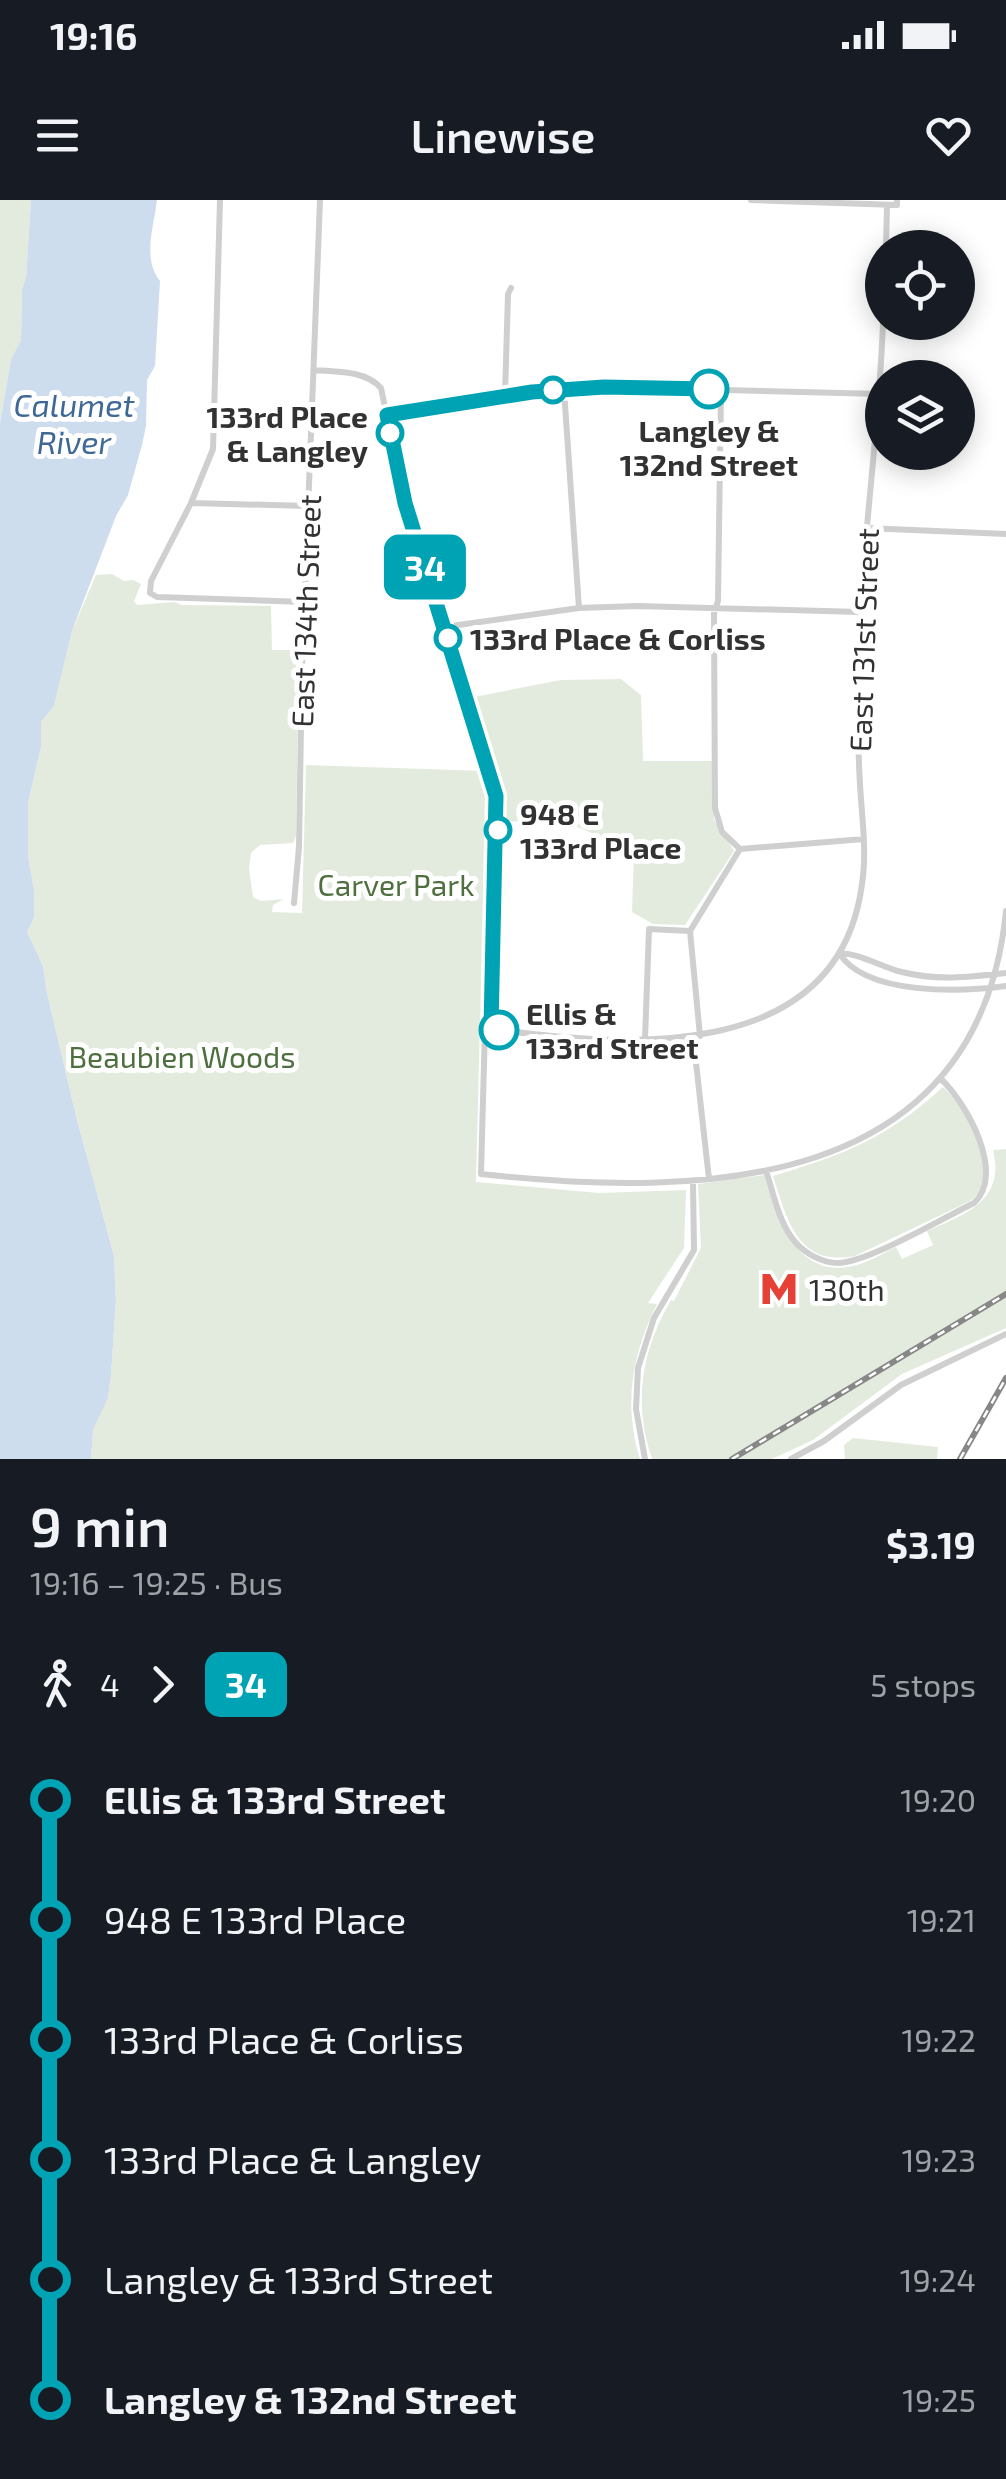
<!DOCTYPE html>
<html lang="en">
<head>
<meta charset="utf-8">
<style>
  body { margin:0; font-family:"Exo 2",sans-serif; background:#242831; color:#f1f3f6; height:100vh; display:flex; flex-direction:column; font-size:38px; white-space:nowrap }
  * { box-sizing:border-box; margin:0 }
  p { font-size:32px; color:#9ea1a6 }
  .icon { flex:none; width:55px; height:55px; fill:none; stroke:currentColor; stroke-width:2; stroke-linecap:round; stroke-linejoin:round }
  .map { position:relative; height:1259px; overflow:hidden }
  .drawer { display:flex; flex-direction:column; background:#171b24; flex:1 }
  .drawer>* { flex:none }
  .badge { padding:0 20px; border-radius:15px; font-size:35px; line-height:65px }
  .fabs { position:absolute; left:865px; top:30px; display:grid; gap:20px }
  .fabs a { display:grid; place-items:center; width:110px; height:110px; border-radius:50%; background:#171b24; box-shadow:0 5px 25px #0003; font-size:50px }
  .map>.badge { position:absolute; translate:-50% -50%; box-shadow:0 0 0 5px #fff }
  .legs { display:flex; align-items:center; gap:15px; height:110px; padding:0 30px; font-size:32px }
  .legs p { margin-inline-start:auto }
  .headline { display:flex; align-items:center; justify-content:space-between; height:170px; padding:0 30px }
  h1 { font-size:55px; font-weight:600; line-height:75px }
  ul { padding:0 30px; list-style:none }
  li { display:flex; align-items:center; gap:35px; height:120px; font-size:38px }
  li i { display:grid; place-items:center; width:15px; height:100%; margin:0 12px; background:currentColor }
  li i::after { content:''; width:25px; height:25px; margin:-12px; border:8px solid; border-radius:50%; background:#171b24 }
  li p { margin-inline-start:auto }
  li:first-child i { background:linear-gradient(#0000 50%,currentColor 0) }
  li:last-child i { background:linear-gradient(currentColor 50%,#0000 0) }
  .status { display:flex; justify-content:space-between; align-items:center; height:70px; padding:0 50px; background:#171b24; direction:ltr }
  .status svg { height:28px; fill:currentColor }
  header { display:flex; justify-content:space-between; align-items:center; height:130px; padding:0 30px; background:#171b24; font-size:45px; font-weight:600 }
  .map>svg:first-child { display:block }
  .green { fill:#e3ebde }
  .water { fill:#cddded }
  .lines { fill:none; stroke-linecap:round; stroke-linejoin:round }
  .street { stroke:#cfcfcf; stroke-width:6 }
  .rail-casing { stroke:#878787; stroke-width:6 }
  .rail { stroke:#fff; stroke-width:2.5; stroke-dasharray:8; stroke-linecap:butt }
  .line-1-casing { stroke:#fff; stroke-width:22 }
  .line-1 { stroke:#00a3b4; stroke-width:15 }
  .stop-1-dot { fill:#fff; stroke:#00a3b4; stroke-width:5 }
  .labels { text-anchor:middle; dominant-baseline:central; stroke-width:10; stroke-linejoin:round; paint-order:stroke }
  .stop-label { font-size:30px; font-weight:bold; fill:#323232; stroke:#fff; text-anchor:start }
  .street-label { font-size:30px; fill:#323232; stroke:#fff }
  .park-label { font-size:30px; fill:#4e6f3e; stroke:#fff }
  .poi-label { font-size:30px; fill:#323232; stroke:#fff; text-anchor:start }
  .water-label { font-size:32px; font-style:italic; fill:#3e6896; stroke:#fff }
</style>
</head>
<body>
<div class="status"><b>19:16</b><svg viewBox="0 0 49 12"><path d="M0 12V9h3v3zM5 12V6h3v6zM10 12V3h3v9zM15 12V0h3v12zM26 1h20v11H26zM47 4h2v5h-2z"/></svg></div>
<header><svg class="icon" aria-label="menu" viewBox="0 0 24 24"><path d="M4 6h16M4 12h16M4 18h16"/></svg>Linewise<svg class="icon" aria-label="heart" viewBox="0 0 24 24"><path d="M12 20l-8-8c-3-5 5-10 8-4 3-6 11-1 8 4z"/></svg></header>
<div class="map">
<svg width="1006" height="1259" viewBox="0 0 1006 1259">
  <rect width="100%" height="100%" fill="#fff"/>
  <path class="green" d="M 0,0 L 31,0 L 26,77 L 22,89 L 21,140 L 11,159 L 0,223 Z
    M 112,374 L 124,381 L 133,380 L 141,384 L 134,401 L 137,405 L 174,402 L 182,405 L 271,406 L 272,450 L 299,450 L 296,636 L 293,643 L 260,645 L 251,653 L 249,669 L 253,697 L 261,701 L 284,699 L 273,705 L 272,712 L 302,713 L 306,565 L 485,571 L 491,620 L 485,817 L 480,821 L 476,982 L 599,993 L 686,990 L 684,1048 L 648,1103 L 657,1104 C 632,1154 623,1205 640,1259 L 91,1259 L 93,1229 L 108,1198 L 111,1176 L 116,1100 L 114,1056 L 76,916 L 47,793 L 43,766 L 27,732 L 34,718 L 34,690 L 28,656 L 28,603 L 41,547 L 41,522 L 54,506 L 72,431 L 96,375 Z
    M 621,479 L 641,495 L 643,561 L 713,561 L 714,619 L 734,651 L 685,725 L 653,724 L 632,712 L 634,651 L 568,623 L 503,621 L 499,579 L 474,497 L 561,480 Z
    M 943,887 C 964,905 995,963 982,990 C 981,991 971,1001 970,1001 L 855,1056 C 797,1067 787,1019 773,976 C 845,954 886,939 943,887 Z
    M 1006,949 L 1006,1128 L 902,1174 L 813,1240 L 772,1259 L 652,1259 C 633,1203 641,1151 671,1100 L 674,1101 L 701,1048 L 698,984 L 764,975 C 778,1020 798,1084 860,1064 C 873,1060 885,1052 896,1047 L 902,1059 L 933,1045 L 927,1031 C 963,1015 1006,1002 993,950 Z
    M 853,1238 L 938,1247 L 937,1259 L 845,1259 L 844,1245 Z"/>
  <path class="water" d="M 31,0 L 157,0 C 154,26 142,59 160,81 L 155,166 L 147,180 L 146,226 L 142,245 L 128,295 L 116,316 L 72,431 L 54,506 L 41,522 L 41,547 L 28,603 L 28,656 L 34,690 L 34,718 L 27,732 L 43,766 L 47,793 L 76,916 L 114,1056 L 116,1100 L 111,1176 L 108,1198 L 93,1230 L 91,1259 L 0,1259 L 0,223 L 11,159 L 21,140 L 22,89 L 26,77 Z"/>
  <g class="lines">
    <path class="street" d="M 220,0 L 213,249 L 191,303 L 151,381 L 150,393 L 157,397 L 304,402
      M 751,0 L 897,5 L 897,0
      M 886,48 L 887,5
      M 883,122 C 879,239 860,354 858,471 C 857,509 858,547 860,585 C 862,618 867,652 862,684 C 838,867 619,847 485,828 L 481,974 C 701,998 978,993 1006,711
      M 314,170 C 336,172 365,170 381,188 L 405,303 L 493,577 L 498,612 L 491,829
      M 564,190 L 579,408
      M 505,195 L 508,94 L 511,88
      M 387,215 L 505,195 L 604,187 L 880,194
      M 191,303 L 309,306
      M 866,328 L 1006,334
      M 444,427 L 579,408 L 637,406 L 860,412
      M 740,649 L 864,639
      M 294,703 L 299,647 L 302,466 L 320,0
      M 839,753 C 866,796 962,792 1006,786
      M 840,753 C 862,754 881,767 902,772 C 937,781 970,777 1006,773
      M 693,836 L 709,979
      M 700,836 L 690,731 L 740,649 L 722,632 L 715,608 L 714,413 L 718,401 L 721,190
      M 645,839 L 649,729 L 690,731
      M 766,971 C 774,995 779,1024 796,1043 C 806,1054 823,1063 838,1063 C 869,1062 943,1018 974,1003 C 1006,974 967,903 940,878
      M 645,1259 L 636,1209 L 638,1168 L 654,1118 L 694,1050 L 693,982
      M 791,1259 L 824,1241 L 901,1185 L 1006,1134"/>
    <g class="rail-casing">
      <path id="rail" d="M 732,1259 L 1006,1094
        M 960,1259 L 1006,1178"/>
    </g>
    <use href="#rail" class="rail"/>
  </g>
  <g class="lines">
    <g class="line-1-casing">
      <path id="line-1" d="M 499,830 L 491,828 L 496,596 L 405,303 L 387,215 L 532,192 L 604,187 L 709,189"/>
    </g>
    <use href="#line-1" class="line-1"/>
  </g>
  <defs>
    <g id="metro-bare" transform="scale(3)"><path d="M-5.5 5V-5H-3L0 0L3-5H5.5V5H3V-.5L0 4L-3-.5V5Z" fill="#e64137" stroke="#fff" stroke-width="2.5" paint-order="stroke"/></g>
  </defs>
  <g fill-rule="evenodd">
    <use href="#metro-bare" x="779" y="1089"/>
  </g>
  <g class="stop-1-dot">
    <circle cx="709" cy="189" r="18"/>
    <circle cx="553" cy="190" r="12"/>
    <circle cx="390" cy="233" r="12"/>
    <circle cx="448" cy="438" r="12"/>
    <circle cx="498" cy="630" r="12"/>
    <circle cx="499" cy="830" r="18"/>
  </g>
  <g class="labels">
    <g class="stop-label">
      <text x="368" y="216" text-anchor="end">133rd Place<tspan x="368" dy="34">&amp; Langley</tspan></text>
      <text x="709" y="230" text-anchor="middle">Langley &amp;<tspan x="709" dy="34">132nd Street</tspan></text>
      <text x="470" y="438">133rd Place &amp; Corliss</text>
      <text x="520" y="613">948 E<tspan x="520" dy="34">133rd Place</tspan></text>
      <text x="526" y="813">Ellis &amp;<tspan x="526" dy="34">133rd Street</tspan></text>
    </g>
    <g class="street-label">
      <text transform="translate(305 411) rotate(-88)">East 134th Street</text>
      <text transform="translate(863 440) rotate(-88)">East 131st Street</text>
    </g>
    <g class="park-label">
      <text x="396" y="684">Carver Park</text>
      <text x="182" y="856">Beaubien Woods</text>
    </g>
    <g class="poi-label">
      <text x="809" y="1089">130th</text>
    </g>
    <g class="water-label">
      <text x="74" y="204">Calumet<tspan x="74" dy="37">River</tspan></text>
    </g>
  </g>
</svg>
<div class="fabs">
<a><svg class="icon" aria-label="locate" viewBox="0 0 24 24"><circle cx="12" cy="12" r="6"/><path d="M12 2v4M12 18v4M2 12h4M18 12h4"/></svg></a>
<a><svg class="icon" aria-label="layers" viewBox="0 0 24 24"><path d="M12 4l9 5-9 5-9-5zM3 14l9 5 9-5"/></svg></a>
</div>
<b class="badge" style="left:425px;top:367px;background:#00a3b4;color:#fff">34</b>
</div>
<section class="drawer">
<div class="headline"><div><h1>9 min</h1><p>19:16 – 19:25 · Bus</p></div><b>$3.19</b></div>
<div class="legs"><svg class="icon" aria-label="walk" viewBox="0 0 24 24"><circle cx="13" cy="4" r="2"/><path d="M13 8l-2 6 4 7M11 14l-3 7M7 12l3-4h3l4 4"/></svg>4<svg class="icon" aria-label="forward" viewBox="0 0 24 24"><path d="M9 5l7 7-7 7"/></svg><b class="badge" style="background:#00a3b4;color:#fff">34</b><p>5 stops</p></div>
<ul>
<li><i style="color:#00a3b4"></i><b>Ellis &amp; 133rd Street</b><p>19:20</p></li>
<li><i style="color:#00a3b4"></i><span>948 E 133rd Place</span><p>19:21</p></li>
<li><i style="color:#00a3b4"></i><span>133rd Place &amp; Corliss</span><p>19:22</p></li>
<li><i style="color:#00a3b4"></i><span>133rd Place &amp; Langley</span><p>19:23</p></li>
<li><i style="color:#00a3b4"></i><span>Langley &amp; 133rd Street</span><p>19:24</p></li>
<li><i style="color:#00a3b4"></i><b>Langley &amp; 132nd Street</b><p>19:25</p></li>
</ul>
</section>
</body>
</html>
